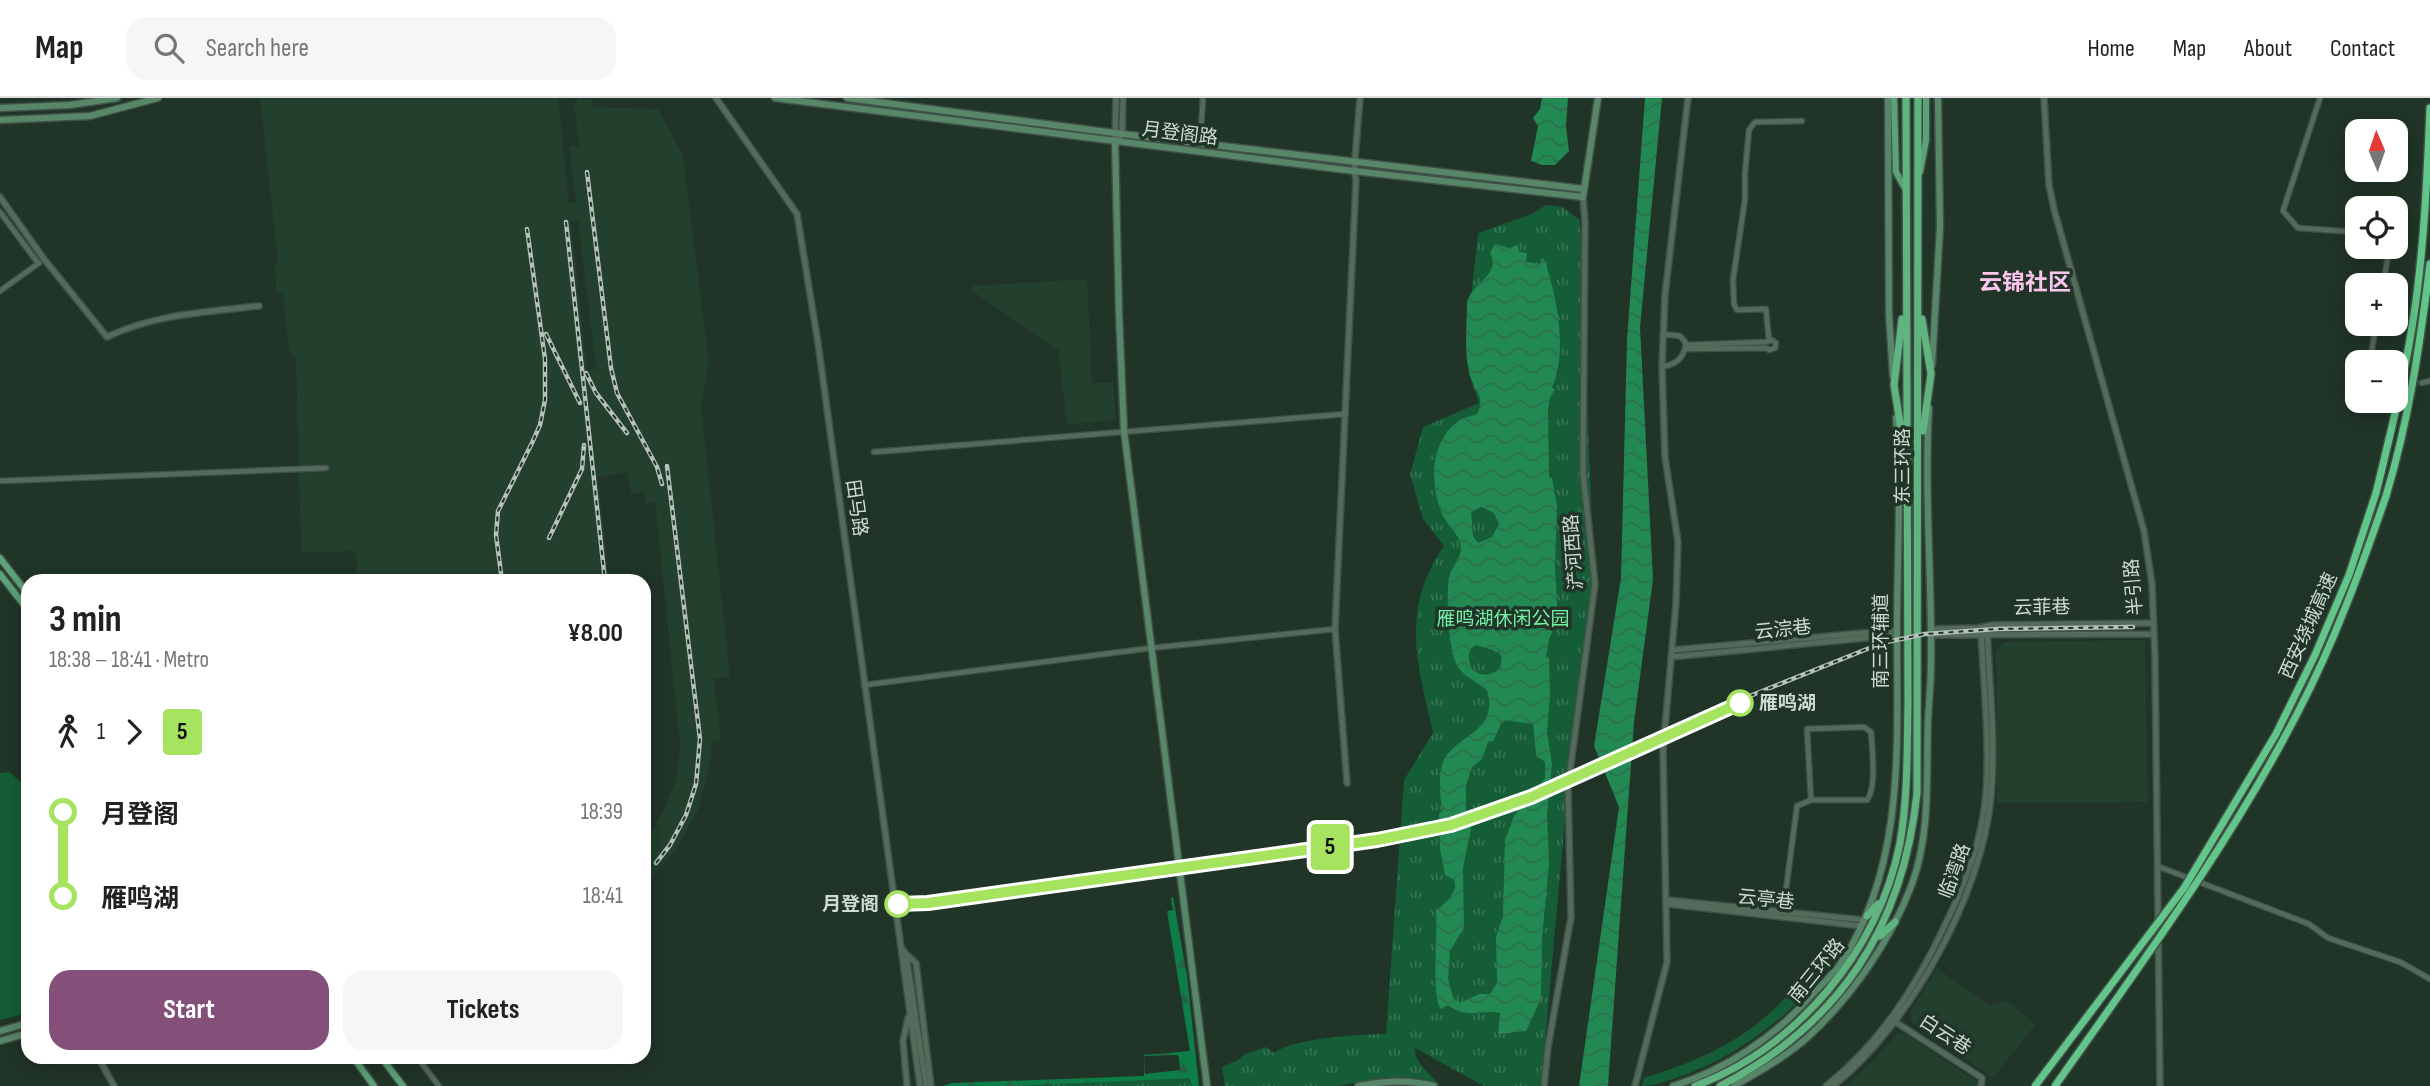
<!DOCTYPE html>
<html lang="en">
<head>
<meta charset="utf-8">
<style>
  body { margin:0; font-family:"Sofia Sans Condensed","Noto Sans SC",sans-serif; background:#f6f6f6; color:#222; height:100vh; display:flex; flex-direction:column; font-size:26px; white-space:nowrap }
  * { box-sizing:border-box; margin:0 }
  p { font-size:23px; color:#767676 }
  .icon { flex:none; width:38px; height:38px; fill:none; stroke:currentColor; stroke-width:2; stroke-linecap:round; stroke-linejoin:round }
  .map { position:relative; flex:1; overflow:hidden }
  .details { position:absolute; left:21px; top:476px; width:630px; height:490px; display:flex; flex-direction:column; background:#fff; border-radius:21px; box-shadow:0 4px 18px #0003 }
  .details>* { flex:none }
  .badge { padding:0 14px; border-radius:5px; font-size:24px; line-height:46px }
  .needle { width:46px; rotate:358deg }
  .tools { position:absolute; left:2345px; top:21px; display:grid; gap:14px }
  .tools a { display:grid; place-items:center; width:63px; height:63px; border-radius:14px; background:#fff; box-shadow:0 4px 18px #0003; font-size:35px }
  .map>.badge { position:absolute; translate:-50% -50%; box-shadow:0 0 0 4px #fff }
  .legs { display:flex; align-items:center; gap:10px; height:77px; padding:0 28px; font-size:23px }
  .legs p { margin-inline-start:auto }
  .summary { display:flex; align-items:center; justify-content:space-between; height:119px; padding:0 28px }
  h1 { font-size:38px; font-weight:700; line-height:52px }
  .primary-button { display:flex; gap:14px; margin-top:auto; padding:14px 28px }
  .primary-button a { flex:1; height:80px; border-radius:21px; background:#844f79; color:#fff; font-size:28px; font-weight:700; line-height:80px; text-align:center }
  .primary-button a+a { background:#f6f6f6; color:#222 }
  ul { padding:0 28px; list-style:none }
  li { display:flex; align-items:center; gap:24px; height:84px; font-size:26px }
  li i { display:grid; place-items:center; width:10px; height:100%; margin:0 9px; background:currentColor }
  li i::after { content:''; width:18px; height:18px; margin:-9px; border:5px solid; border-radius:50%; background:#fff }
  li p { margin-inline-start:auto }
  li:first-child i { background:linear-gradient(#0000 50%,currentColor 0) }
  li:last-child i { background:linear-gradient(currentColor 50%,#0000 0) }
  header { display:flex; align-items:center; gap:42px; box-sizing:border-box; height:98px; padding:0 35px; background:#fff; border-bottom:2px solid #e0e0e0 }
  header strong { font-size:33px }
  nav { display:flex; gap:38px; margin-inline-start:auto; font-size:24px }
  .search { width:490px; height:63px; background:#f6f6f6; display:flex; align-items:center; gap:18px; box-sizing:border-box; padding:0 24px; border-radius:21px; color:#767676; font-size:26px }
  .map>svg:first-child { display:block }
  .built { fill:#233f2d; fill-rule:evenodd }
  .grass { fill:#155d37 }
  .forest { fill:url(#forest-firs); fill-rule:evenodd }
  .park { fill:url(#park-tufts) }
  .water { fill:url(#water-waves); fill-rule:evenodd }
  .lines { fill:none; stroke-linecap:round; stroke-linejoin:round }
  .minor-tunnel { stroke:#3a4d41; stroke-width:4.5; stroke-dasharray:4.5 2; stroke-linecap:butt }
  .minor-casing { stroke:#3f5146; stroke-width:7 }
  .tertiary-casing { stroke:#3f5146; stroke-width:8 }
  .secondary-casing { stroke:#3f5146; stroke-width:9 }
  .primary-casing { stroke:#3f5146; stroke-width:9 }
  .trunk-casing { stroke:#3f5146; stroke-width:10 }
  .motorway-casing { stroke:#3f5146; stroke-width:10 }
  .minor { stroke:#546a5b; stroke-width:4.5 }
  .tertiary { stroke:#546a5b; stroke-width:5 }
  .secondary { stroke:#588669; stroke-width:6 }
  .primary { stroke:#5ca177; stroke-width:6 }
  .trunk { stroke:#5fb480; stroke-width:7 }
  .motorway { stroke:#62c68a; stroke-width:7 }
  .rail-casing { stroke:#b4c2b9; stroke-width:4.5 }
  .rail { stroke:#203427; stroke-width:2; stroke-dasharray:5; stroke-linecap:butt }
  .motorway-bridge-casing { stroke:#3f5146; stroke-width:10; stroke-linecap:butt }
  .motorway-bridge { stroke:#62c68a; stroke-width:7 }
  .line-1-casing { stroke:#fff; stroke-width:16 }
  .line-1 { stroke:#a6e35f; stroke-width:10 }
  .stop-1-dot { fill:#fff; stroke:#a6e35f; stroke-width:3.5 }
  .labels { text-anchor:middle; dominant-baseline:central; stroke-width:7; stroke-linejoin:round; paint-order:stroke }
  .street-label { font-size:19px; fill:#cedbd2; stroke:#203427 }
  .park-label { font-size:19px; fill:#74f1a6; stroke:#203427 }
  .stop-label { font-size:19px; font-weight:bold; fill:#cedbd2; stroke:#203427; text-anchor:start }
  .quarter-label { font-size:23px; font-weight:bold; fill:#fbc5ed; stroke:#203427 }
</style>
</head>
<body>
<header>
<strong>Map</strong>
<div class="search"><svg class="icon" aria-label="search" viewBox="0 0 24 24"><circle cx="10" cy="10" r="6"/><path d="M15 15l6 6"/></svg>Search here</div>
<nav><a>Home</a><a>Map</a><a>About</a><a>Contact</a></nav>
</header>
<div class="map">
<svg width="2430" height="988" viewBox="0 0 2430 988">
  <defs>
    <pattern id="forest-firs" width="22" height="20" patternUnits="userSpaceOnUse" patternTransform="scale(1.75)"><rect width="22" height="20" fill="#0d7e48"/><path d="M5 1l3.5 6h-7zM16 11l3.5 6h-7z" fill="#236344"/></pattern>
    <pattern id="park-tufts" width="24" height="20" patternUnits="userSpaceOnUse" patternTransform="scale(1.75)"><rect width="24" height="20" fill="#155d37"/><path d="M3 7l-1-3M5 7V3M7 7l1-3M15 17l-1-3M17 17v-4M19 17l1-3" fill="none" stroke="#367453"/></pattern>
    <pattern id="water-waves" width="16" height="10" patternUnits="userSpaceOnUse" patternTransform="scale(1.75)"><rect width="16" height="10" fill="#228953"/><path d="M0 5q4-4 8 0t8 0" fill="none" stroke="#2c704c"/></pattern>
  </defs>
  <rect width="100%" height="100%" fill="#203427"/>
  <path class="built" d="M 260,0 L 558,0 L 569,105 L 576,104 L 569,49 L 579,48 L 574,5 L 577,5 L 577,0 L 591,1 L 594,9 L 658,11 L 683,58 L 709,265 L 701,307 L 730,579 L 714,581 L 721,642 L 711,644 L 710,667 L 698,712 L 675,754 L 644,787 L 644,747 L 666,708 L 672,692 L 677,677 L 680,647 L 655,404 L 646,405 L 644,394 L 631,396 L 627,374 L 598,379 L 609,483 L 357,483 L 356,453 L 301,455 L 296,259 L 289,253 L 283,197 L 276,194 L 275,165 L 278,165 ZM 578,123 L 596,271 L 587,272 L 571,124 Z
    M 1087,181 L 1092,285 L 1113,285 L 1116,322 L 1067,327 L 1058,252 L 972,193 L 973,188 Z
    M 2145,542 L 2148,704 L 1997,705 L 1996,553 L 2003,544 Z
    M 1937,870 L 1989,907 L 2005,903 L 2014,908 L 2035,927 L 1993,980 L 1911,924 L 1911,913 Z
    M 1898,934 L 1907,937 L 1979,985 L 1979,988 L 1845,988 L 1873,963 Z"/>
  <path class="grass" d="M 9,674 L 22,685 L 28,714 L 28,915 L 0,922 L 0,675 Z
    M 1806,876 L 1818,883 C 1779,926 1734,960 1679,979 C 1666,983 1655,988 1642,988 L 1644,980 C 1688,966 1729,950 1765,919 C 1780,907 1793,891 1806,876 Z"/>
  <path class="forest" d="M 1173,799 L 1187,878 L 1199,988 L 943,988 L 952,985 L 1144,978 L 1144,957 L 1190,953 L 1167,813 L 1173,812 L 1171,800 ZM 1177,957 L 1179,959 L 1180,972 L 1145,976 L 1144,958 Z"/>
  <path class="park" d="M 1546,107 L 1562,109 L 1580,122 L 1594,481 L 1568,688 L 1541,988 L 1484,988 L 1415,950 C 1414,964 1430,976 1439,986 L 1388,979 L 1338,988 L 1225,988 L 1222,969 L 1236,963 L 1245,956 L 1266,949 L 1274,955 C 1292,940 1362,936 1386,936 L 1404,682 L 1433,635 C 1417,564 1400,512 1444,448 L 1423,421 L 1410,376 L 1423,329 L 1479,305 L 1469,276 L 1471,200 L 1478,135 L 1532,116 Z
    M 1190,980 L 1192,988 L 1009,988 Z"/>
  <path class="water" d="M 1542,0 L 1568,0 L 1566,28 L 1569,53 L 1555,67 L 1542,67 L 1531,63 L 1538,28 L 1533,20 L 1540,11 Z
    M 1645,0 L 1662,0 L 1640,229 L 1653,481 L 1634,624 L 1608,988 L 1579,988 L 1619,709 L 1594,648 L 1621,480 L 1627,242 Z
    M 1495,146 L 1509,150 L 1518,147 L 1519,154 L 1527,155 L 1526,164 L 1540,166 L 1542,160 L 1544,161 C 1557,198 1568,252 1552,290 L 1555,291 L 1550,300 L 1548,312 L 1549,379 L 1552,380 L 1557,407 L 1555,470 L 1558,521 L 1549,541 L 1546,559 L 1549,560 L 1550,597 L 1547,634 L 1552,666 L 1547,717 L 1549,765 L 1542,840 L 1541,901 L 1526,933 L 1498,936 L 1500,915 C 1478,911 1468,922 1448,907 L 1441,911 C 1431,901 1438,832 1436,813 C 1445,804 1459,796 1454,782 L 1445,777 L 1440,751 L 1439,716 L 1443,712 C 1439,701 1438,668 1446,658 C 1465,634 1498,631 1487,592 C 1478,585 1464,578 1458,569 C 1448,554 1446,498 1449,480 C 1451,469 1461,461 1461,450 C 1461,438 1448,428 1443,418 C 1430,388 1429,346 1457,324 C 1463,319 1470,319 1477,316 C 1487,298 1472,290 1469,274 C 1464,252 1467,227 1467,205 C 1471,185 1502,177 1490,155 ZM 1481,409 L 1494,415 L 1499,426 L 1492,439 L 1478,445 L 1473,438 L 1471,414 ZM 1476,547 L 1499,554 L 1502,560 L 1500,570 C 1491,578 1483,579 1473,572 C 1468,563 1466,552 1476,547 ZM 1503,622 L 1533,626 L 1536,657 L 1545,664 L 1545,680 L 1514,718 L 1505,742 L 1503,819 L 1496,839 L 1497,885 L 1490,896 L 1479,896 L 1460,905 L 1453,900 L 1448,881 L 1450,853 L 1464,829 L 1463,770 L 1471,731 L 1466,717 L 1466,687 L 1472,669 L 1482,661 L 1488,644 L 1493,643 Z"/>
  <g class="lines">
    <path class="minor-tunnel" d="M 2396,282 L 2422,285"/>
    <g class="minor-casing">
      <path id="minor" d="M 2320,0 L 2283,113 L 2298,130 L 2357,134
        M 1200,46 L 1203,0
        M 0,114 L 38,165
        M 2383,187 L 2388,158 L 2387,149
        M 0,193 L 39,165
        M 1769,243 L 1766,211 L 1737,212 L 1734,206 L 1733,182 L 1745,101 L 1745,75 L 1749,32 L 1755,24 L 1802,23
        M 1685,251 L 1766,250 L 1769,252 L 1775,250 L 1776,245 L 1772,242 L 1766,244 L 1686,247
        M 2370,264 L 2376,226
        M 1662,269 C 1676,266 1684,261 1686,245 L 1680,238 L 1663,236
        M 2422,285 L 2430,283
        M 874,354 L 1346,316
        M 0,383 L 326,370
        M 864,587 L 1151,550 L 1335,531
        M 2157,768 L 2309,826 L 2328,840 L 2400,864 L 2430,881
        M 1783,814 L 1797,708 L 1811,702 L 1807,631 L 1864,629 L 1871,634 C 1872,651 1877,689 1867,702 L 1811,702
        M 417,959 L 439,988"/>
    </g>
    <g class="tertiary-casing">
      <path id="tertiary" d="M 716,0 L 797,116 L 818,245 L 920,988
        M 2044,0 L 2049,87 L 2054,111 L 2144,433 L 2152,486 L 2155,560 L 2160,988
        M 1120,39 L 1122,36 L 1123,0
        M 1115,44 L 1116,0
        M 0,99 L 44,161 L 107,239 C 154,216 208,214 259,208
        M 1931,531 L 1978,530 L 1993,527 L 2153,525
        M 1931,537 L 2154,536
        M 1672,552 L 1897,532
        M 1671,559 L 1897,537
        M 1347,685 L 1335,531 L 1356,82 L 1354,73 L 1360,0
        M 1667,802 L 1864,822
        M 1667,806 L 1861,828
        M 901,849 L 906,856 L 926,988
        M 907,857 L 916,865 L 931,988
        M 1894,923 L 1982,980 L 1981,988
        M 98,959 L 114,988
        M 907,988 L 903,943 L 908,920
        M 1544,988 L 1548,949 L 1571,819 L 1568,688 L 1595,486 L 1583,375 L 1585,124 L 1583,99
        M 1635,988 L 1667,864 L 1663,652 L 1676,505 L 1678,444 L 1665,359 L 1662,269 L 1665,197 L 1688,0
        M 1826,988 C 1881,944 1916,889 1945,827 C 1966,784 1982,743 1986,695 C 1990,641 1983,584 1981,530
        M 1833,988 C 1910,927 1982,797 1991,699 C 1996,643 1989,584 1987,528"/>
    </g>
    <g class="secondary-casing">
      <path id="secondary" d="M 775,0 L 1354,73 L 1583,99 L 1598,0
        M 847,0 L 1122,36 L 1584,91
        M 1888,0 L 1889,217 L 1893,278
        M 0,10 L 70,7 L 117,0
        M 0,22 L 90,18 L 158,0
        M 1115,44 L 1119,216 L 1124,333 L 1207,988
        M 1932,267 L 1940,129 L 1938,0
        M 0,933 L 28,925
        M 0,943 L 28,935
        M 1358,988 C 1385,983 1407,981 1434,988
        M 1673,988 C 1725,972 1773,940 1809,900 C 1819,889 1832,878 1841,865 C 1906,766 1897,645 1897,532 C 1897,462 1902,390 1896,320
        M 1734,988 C 1760,973 1787,958 1809,938 C 1853,897 1891,842 1912,786 C 1931,734 1926,676 1928,622 C 1929,603 1931,584 1931,564 C 1932,479 1924,394 1929,310"/>
    </g>
    <g class="primary-casing">
      <path id="primary" d="M 1894,0 L 1896,74 L 1906,92
        M 1920,74 L 1926,42 L 1926,0
        M 0,460 L 28,496
        M 0,476 L 28,512
        M 353,959 L 374,988
        M 381,959 L 403,988"/>
    </g>
    <g class="trunk-casing">
      <path id="trunk" d="M 1902,221 L 1894,287 L 1903,344
        M 1922,221 L 1931,276 L 1923,333
        M 1867,818 L 1878,806
        M 1880,838 L 1895,824
        M 1695,988 C 1797,950 1879,852 1900,745 C 1908,699 1907,652 1908,606 L 1906,0
        M 1720,988 C 1840,926 1903,829 1917,695 L 1918,0"/>
    </g>
    <g class="motorway-casing">
      <path id="motorway" d="M 2376,395 C 2390,338 2404,281 2413,223 C 2424,153 2427,81 2430,10
        M 2386,398 C 2409,322 2420,245 2430,166"/>
    </g>
    <use href="#minor" class="minor"/>
    <use href="#tertiary" class="tertiary"/>
    <use href="#secondary" class="secondary"/>
    <use href="#primary" class="primary"/>
    <use href="#trunk" class="trunk"/>
    <use href="#motorway" class="motorway"/>
    <g class="rail-casing">
      <path id="rail" d="M 587,74 L 611,270 L 617,295 L 657,369 L 662,386
        M 566,124 L 605,483
        M 546,236 L 580,305
        M 586,275 L 596,295 L 627,335
        M 549,440 L 582,371 L 584,347
        M 502,483 L 496,437 L 498,413 L 532,345 L 540,327 L 545,302 L 545,261 L 527,131
        M 1377,739 L 1452,724 L 1507,706 L 1690,622 L 1882,545 L 1925,536 L 1997,531 L 2133,529
        M 656,765 L 670,747 L 686,717 L 696,686 L 700,641 L 667,368"/>
    </g>
    <use href="#rail" class="rail"/>
    <g class="motorway-bridge-casing">
      <path id="motorway-bridge" d="M 2035,988 L 2184,790 L 2276,636 L 2315,557 L 2349,477 L 2376,395
        M 2055,988 C 2140,867 2230,746 2298,614 C 2334,545 2361,471 2386,398"/>
    </g>
    <use href="#motorway-bridge" class="motorway-bridge"/>
  </g>
  <g class="lines">
    <g class="line-1-casing">
      <path id="line-1" d="M 898,806 L 928,805 L 1377,742 L 1451,727 L 1531,699 L 1740,605"/>
    </g>
    <use href="#line-1" class="line-1"/>
  </g>
  <g class="stop-1-dot">
    <circle cx="1740" cy="605" r="12"/>
    <circle cx="898" cy="806" r="12"/>
  </g>
  <g class="labels">
    <g class="street-label">
      <text transform="translate(1180 36) rotate(7)">月登阁路</text>
      <text transform="translate(1903 368) rotate(-90)">东三环路</text>
      <text transform="translate(856 410) rotate(82)">田马路</text>
      <text transform="translate(1574 454) rotate(-94)">浐河西路</text>
      <text transform="translate(2134 489) rotate(-95)">半引路</text>
      <text transform="translate(2042 510) rotate(-1)">云菲巷</text>
      <text transform="translate(2309 528) rotate(-66)">西安绕城高速</text>
      <text transform="translate(1783 532) rotate(-6)">云淙巷</text>
      <text transform="translate(1881 543) rotate(-90)">南三环辅道</text>
      <text transform="translate(1955 773) rotate(-70)">临湾路</text>
      <text transform="translate(1766 802) rotate(6)">云亭巷</text>
      <text transform="translate(1817 873) rotate(-51)">南三环路</text>
      <text transform="translate(1945 937) rotate(33)">白云巷</text>
    </g>
    <g class="park-label">
      <text x="1503" y="521">雁鸣湖休闲公园</text>
    </g>
    <g class="stop-label">
      <text x="1759" y="605">雁鸣湖</text>
      <text x="879" y="806" text-anchor="end">月登阁</text>
    </g>
    <g class="quarter-label">
      <text x="2025" y="185">云锦社区</text>
    </g>
  </g>
</svg>
<div class="tools">
<a><svg class="needle" viewBox="-14 -14 28 28"><path d="M0-13l5 13h-10z" fill="#e53935"/><path d="M0 13l5-13h-10z" fill="#767676"/></svg></a>
<a><svg class="icon" aria-label="locate" viewBox="0 0 24 24"><circle cx="12" cy="12" r="6"/><path d="M12 2v4M12 18v4M2 12h4M18 12h4"/></svg></a>
<a>+</a>
<a>−</a>
</div>
<b class="badge" style="left:1330px;top:749px;background:#a6e35f;color:#111">5</b>
<section class="details">
<div class="summary"><div><h1>3 min</h1><p>18:38 – 18:41 · Metro</p></div><b>¥8.00</b></div>
<div class="legs"><svg class="icon" aria-label="walk" viewBox="0 0 24 24"><circle cx="13" cy="4" r="2"/><path d="M13 8l-2 6 4 7M11 14l-3 7M7 12l3-4h3l4 4"/></svg>1<svg class="icon" aria-label="forward" viewBox="0 0 24 24"><path d="M9 5l7 7-7 7"/></svg><b class="badge" style="background:#a6e35f;color:#111">5</b></div>
<ul>
<li><i style="color:#a6e35f"></i><b>月登阁</b><p>18:39</p></li>
<li><i style="color:#a6e35f"></i><b>雁鸣湖</b><p>18:41</p></li>
</ul>
<div class="primary-button"><a>Start</a><a>Tickets</a></div>
</section>
</div>
</body>
</html>
